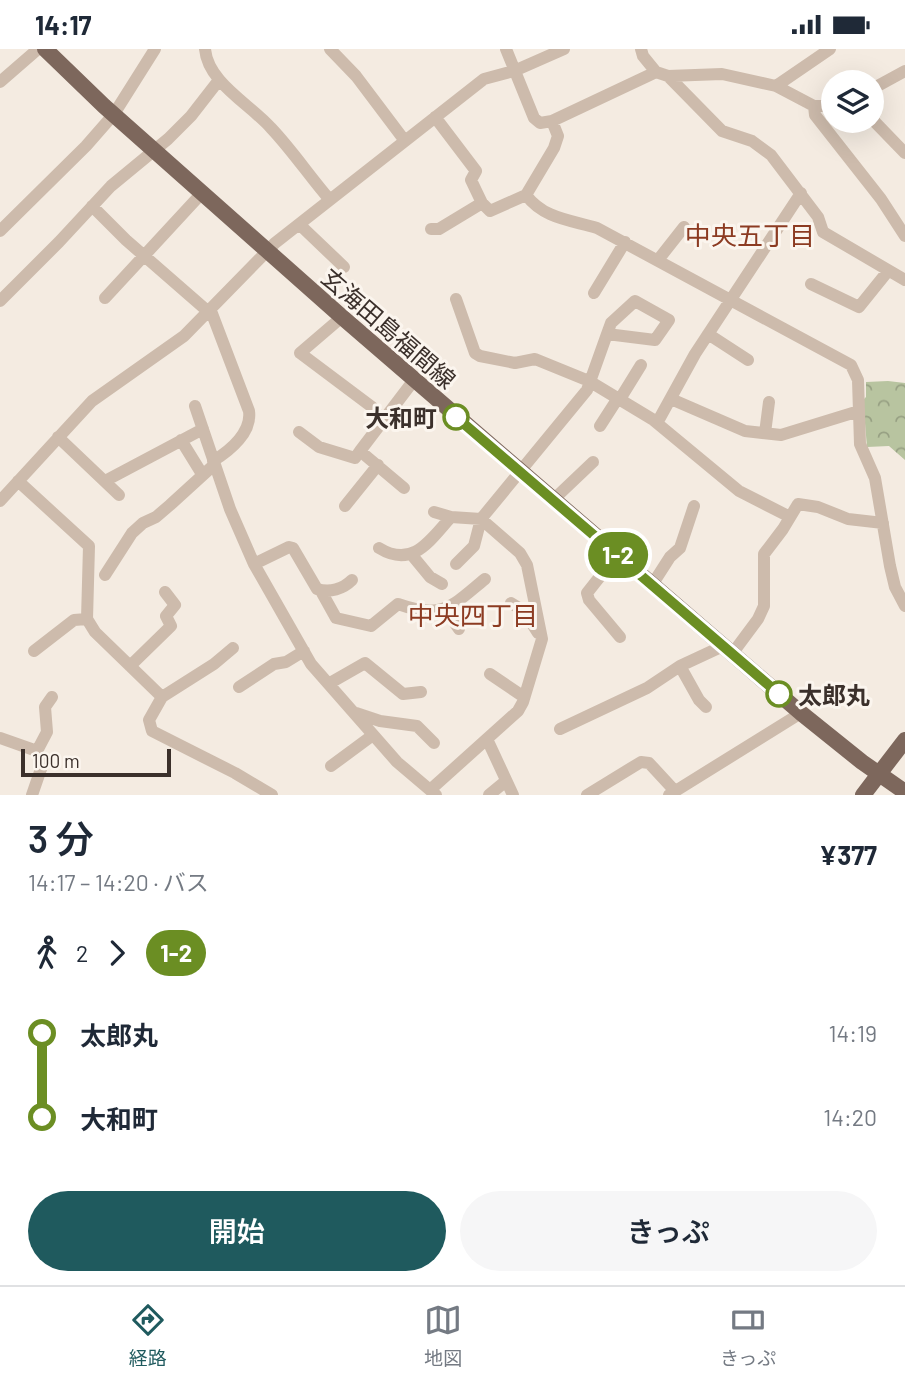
<!DOCTYPE html>
<html lang="ja">
<head>
<meta charset="utf-8">
<style>
  body { margin:0; font-family:Barlow,"Noto Sans JP",sans-serif; background:#f6f6f7; color:#1f2937; height:100vh; display:flex; flex-direction:column; font-size:26px; white-space:nowrap }
  * { box-sizing:border-box; margin:0 }
  p { font-size:23px; color:#747a83 }
  .icon { flex:none; width:38px; height:38px; fill:none; stroke:currentColor; stroke-width:2; stroke-linecap:round; stroke-linejoin:round }
  .map { position:relative; height:746px; overflow:hidden }
  .sheet { display:flex; flex-direction:column; background:#fff; flex:1 }
  .sheet>* { flex:none }
  .badge { padding:0 14px; border-radius:23px; font-size:24px; line-height:46px }
  .tools { position:absolute; left:821px; top:21px; display:grid; gap:14px }
  .tools a { display:grid; place-items:center; width:63px; height:63px; border-radius:50%; background:#fff; box-shadow:0 7px 28px #0002; font-size:35px }
  .scale { position:absolute; left:21px; bottom:18px; width:150px; box-sizing:border-box; padding-left:7px; border:4px solid #3b302b; border-top:0; font-size:19px; line-height:24px; white-space:nowrap; color:#3b302b; -webkit-text-stroke:5px #fbf5ee; paint-order:stroke }
  .map>.badge { position:absolute; translate:-50% -50%; box-shadow:0 0 0 4px #fff }
  .legs { display:flex; align-items:center; gap:10px; height:77px; padding:0 28px; font-size:23px }
  .legs p { margin-inline-start:auto }
  .summary { display:flex; align-items:center; justify-content:space-between; height:119px; padding:0 28px }
  h1 { font-size:38px; font-weight:600; line-height:52px }
  .primary-button { display:flex; gap:14px; margin-top:auto; padding:14px 28px }
  .primary-button a { flex:1; height:80px; border-radius:42px; background:#1f5a5e; color:#fff; font-size:28px; font-weight:600; line-height:80px; text-align:center }
  .primary-button a+a { background:#f6f6f7; color:#1f2937 }
  ul { padding:0 28px; list-style:none }
  li { display:flex; align-items:center; gap:24px; height:84px; font-size:26px }
  li i { display:grid; place-items:center; width:10px; height:100%; margin:0 9px; background:currentColor }
  li i::after { content:''; width:18px; height:18px; margin:-9px; border:5px solid; border-radius:50%; background:#fff }
  li p { margin-inline-start:auto }
  li:first-child i { background:linear-gradient(#0000 50%,currentColor 0) }
  li:last-child i { background:linear-gradient(currentColor 50%,#0000 0) }
  .status { display:flex; justify-content:space-between; align-items:center; height:49px; padding:0 35px; background:#fff; direction:ltr }
  .status svg { height:19px; fill:currentColor }
  .dock { display:flex; justify-content:space-around; align-items:center; height:98px; border-top:2px solid #e0e1e3; background:#fff; font-size:19px; color:#747a83 }
  .dock a { display:grid; justify-items:center; gap:4px }
  .dock .on { color:#1f5a5e }
  .map>svg:first-child { display:block }
  .forest { fill:url(#forest-crowns) }
  .lines { fill:none; stroke-linecap:round; stroke-linejoin:round }
  .minor { stroke:#cdbbac; stroke-width:12 }
  .major { stroke:#7d675c; stroke-width:16 }
  .line-1-casing { stroke:#fff; stroke-width:16 }
  .line-1 { stroke:#6b8e23; stroke-width:10 }
  .stop-1-dot { fill:#fff; stroke:#6b8e23; stroke-width:3.5 }
  .labels { text-anchor:middle; dominant-baseline:central; stroke-width:6; stroke-linejoin:round; paint-order:stroke }
  .street-label { font-size:24px; fill:#3b302b; stroke:#fbf5ee }
  .stop-label { font-size:24px; font-weight:bold; fill:#3b302b; stroke:#fbf5ee; text-anchor:end }
  .neighbourhood-label { font-size:26px; fill:#8c3b22; stroke:#fbf5ee }
</style>
</head>
<body>
<div class="status"><b>14:17</b><svg viewBox="0 0 49 12"><path d="M0 12V9h3v3zM5 12V6h3v6zM10 12V3h3v9zM15 12V0h3v12zM26 1h20v11H26zM47 4h2v5h-2z"/></svg></div>
<div class="map">
<svg width="905" height="746" viewBox="0 0 905 746">
  <defs>
    <pattern id="forest-crowns" width="20" height="18" patternUnits="userSpaceOnUse" patternTransform="scale(1.75)"><rect width="20" height="18" fill="#b8c4a0"/><path d="M2 6a3 3 0 1 1 6 0M12 15a3 3 0 1 1 6 0" fill="none" stroke="#97a083"/></pattern>
  </defs>
  <rect width="100%" height="100%" fill="#f4ebe1"/>
  <path class="forest" d="M 888,332 L 905,334 L 905,411 L 889,397 L 867,398 L 863,351 L 866,348 L 866,333 Z"/>
  <g class="lines">
    <path class="minor" d="M 205,0 C 208,34 250,55 271,79 C 292,101 310,128 330,151
      M 330,0 L 356,27 L 405,92
      M 506,0 L 534,69 L 540,74 L 552,72 L 656,23 L 668,27 L 722,25 L 776,37 L 814,57 L 833,57
      M 641,0 L 643,7 L 656,23
      M 668,27 L 722,82 L 752,92 L 771,106 L 818,168 L 823,183 L 905,231
      M 0,33 L 38,0
      M 776,37 L 830,0
      M 872,40 L 905,22
      M 814,57 L 815,66 L 881,150 L 905,187
      M 435,68 L 476,122 L 471,131 L 482,154 L 490,162 L 526,146 L 554,99 L 558,87 L 552,72
      M 872,70 L 905,104
      M 526,146 C 544,170 571,171 597,179 L 851,316 L 858,331 L 860,395 L 875,429 L 890,517 L 895,538 L 905,557
      M 92,157 L 126,191 L 204,259 L 211,262 L 249,362 C 252,383 231,401 213,412
      M 300,176 L 344,218
      M 431,180 L 439,180 L 482,154
      M 0,182 L 86,97 L 114,65 L 155,0
      M 658,211 L 684,178
      M 811,235 L 859,258 L 888,222
      M 594,244 L 625,193
      M 105,249 L 202,144
      M 456,250 L 475,304 L 480,307 L 515,314 L 535,310 L 589,332 L 652,370 L 739,442 L 790,468
      M 0,252 L 59,193 L 111,137 L 168,90 L 191,67 L 219,31
      M 342,268 L 300,304 L 372,358 L 383,372
      M 708,285 L 748,311
      M 620,350 L 641,316
      M 671,350 L 745,382 L 781,386 L 859,362
      M 195,357 L 230,460 L 254,515 L 311,615 L 397,713 L 436,746
      M 657,374 L 695,305 L 801,144
      M 600,377 L 618,349
      M 299,383 L 319,398 L 355,409 L 360,402 L 404,439
      M 765,384 L 769,353
      M 58,388 L 119,446
      M 181,391 L 202,425
      M 360,402 L 414,331
      M 18,432 L 89,497 L 87,570 L 95,583 L 162,648
      M 105,432 L 203,380
      M 553,451 L 593,413
      M 0,452 L 92,352 L 184,287 L 275,194 L 484,30 L 514,22 L 564,0
      M 345,457 L 378,416
      M 379,499 C 413,520 430,491 451,468
      M 411,505 L 430,528 L 442,535
      M 617,506 L 587,544 L 589,551 L 620,588
      M 254,515 L 289,498 L 293,499 L 317,540 C 330,544 343,540 352,531
      M 456,515 L 474,497 L 481,470 L 587,341 L 607,285 L 655,291 L 669,271 L 635,252 L 611,274 L 607,285
      M 105,526 L 132,484 L 143,474 L 156,468 L 170,456 L 215,415
      M 652,536 L 670,508 L 680,499 L 694,457
      M 321,542 L 336,569 L 371,577 L 398,555 C 443,571 452,557 485,530
      M 511,554 L 524,562 L 538,584
      M 446,561 L 459,580
      M 233,599 L 214,615 L 162,648 L 149,671 L 152,682 L 235,724 L 272,746
      M 34,602 L 74,571 L 87,570
      M 732,605 L 758,570 L 764,557 L 764,505 L 783,480 L 798,455 L 818,458 L 848,470 L 883,474
      M 130,617 L 171,577 L 166,567 L 175,556 L 165,543
      M 680,617 L 699,651 L 706,658
      M 490,625 L 524,648
      M 330,634 L 365,614 L 403,645 L 421,643
      M 239,638 L 274,615 L 286,613 L 304,602
      M 356,664 L 380,672 L 417,677 L 434,694
      M 560,680 L 647,639 L 680,617 L 723,597
      M 0,689 L 37,702 L 47,683 L 45,658 L 52,648
      M 487,690 L 513,746
      M 331,717 L 373,686
      M 430,741 L 518,662 L 523,653 L 542,590 L 527,516 L 520,504 L 481,470 L 451,468 L 434,463
      M 32,746 L 42,717 L 37,702
      M 489,746 L 506,732
      M 587,746 L 641,713 L 649,714 L 674,741
      M 669,746 L 801,664"/>
    <path class="major" d="M 45,0 L 104,57 L 342,268 L 801,664 L 862,713 L 905,743
      M 863,746 L 905,691"/>
  </g>
  <g class="lines">
    <g class="line-1-casing">
      <path id="line-1" d="M 456,368 L 779,645"/>
    </g>
    <use href="#line-1" class="line-1"/>
  </g>
  <g class="stop-1-dot">
    <circle cx="456" cy="368" r="12"/>
    <circle cx="779" cy="645" r="12"/>
  </g>
  <g class="labels">
    <g class="street-label">
      <text transform="translate(389 279) rotate(41)">玄海田島福間線</text>
    </g>
    <g class="stop-label">
      <text x="437" y="368">大和町</text>
      <text x="798" y="645" text-anchor="start">太郎丸</text>
    </g>
    <g class="neighbourhood-label">
      <text x="750" y="185">中央五丁目</text>
      <text x="473" y="565">中央四丁目</text>
    </g>
  </g>
</svg>
<div class="tools">
<a><svg class="icon" aria-label="layers" viewBox="0 0 24 24"><path d="M12 4l9 5-9 5-9-5zM3 14l9 5 9-5"/></svg></a>
</div>
<div class="scale">100 m</div>
<b class="badge" style="left:618px;top:506px;background:#6b8e23;color:#fff">1-2</b>
</div>
<section class="sheet">
<div class="summary"><div><h1>3 分</h1><p>14:17 – 14:20 · バス</p></div><b>¥377</b></div>
<div class="legs"><svg class="icon" aria-label="walk" viewBox="0 0 24 24"><circle cx="13" cy="4" r="2"/><path d="M13 8l-2 6 4 7M11 14l-3 7M7 12l3-4h3l4 4"/></svg>2<svg class="icon" aria-label="forward" viewBox="0 0 24 24"><path d="M9 5l7 7-7 7"/></svg><b class="badge" style="background:#6b8e23;color:#fff">1-2</b></div>
<ul>
<li><i style="color:#6b8e23"></i><b>太郎丸</b><p>14:19</p></li>
<li><i style="color:#6b8e23"></i><b>大和町</b><p>14:20</p></li>
</ul>
<div class="primary-button"><a>開始</a><a>きっぷ</a></div>
</section>
<nav class="dock">
<a class="on"><svg class="icon" aria-label="directions" viewBox="0 0 24 24"><path d="M12 3l9 9-9 9-9-9zM9 14v-3h6M13 9l2 2-2 2"/></svg>経路</a>
<a><svg class="icon" aria-label="map" viewBox="0 0 24 24"><path d="M3 6l6-2 6 2 6-2v14l-6 2-6-2-6 2zM9 4v14M15 6v14"/></svg>地図</a>
<a><svg class="icon" aria-label="tickets" viewBox="0 0 24 24"><path d="M3 7h18v10H3zM15 7v10"/></svg>きっぷ</a>
</nav>
</body>
</html>
